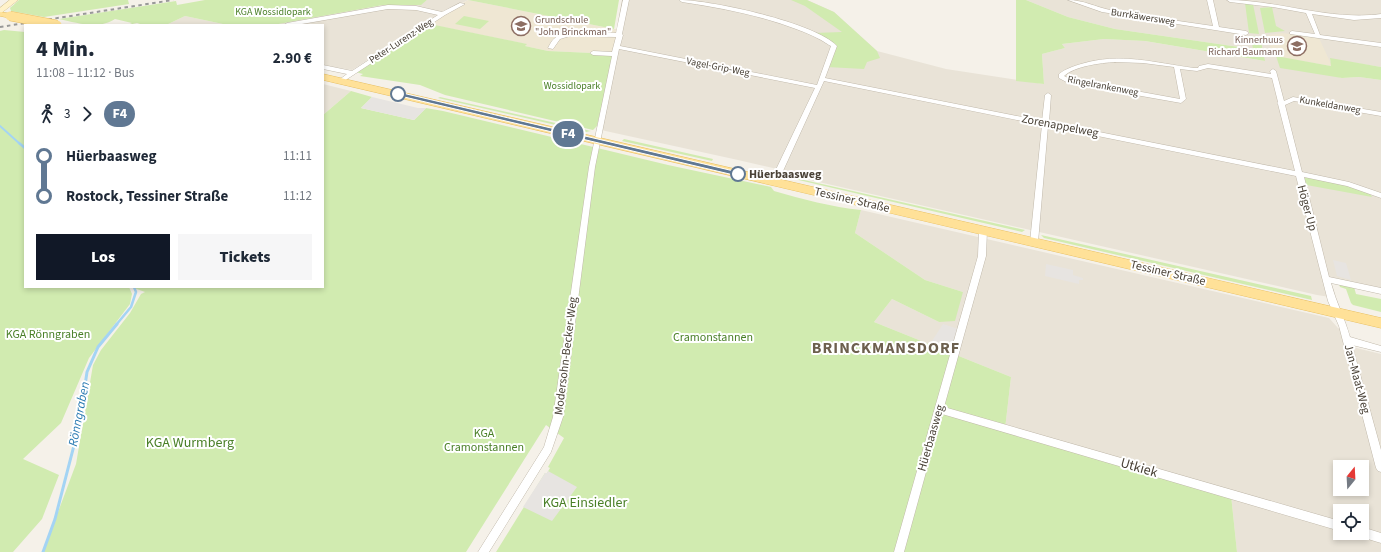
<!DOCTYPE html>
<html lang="de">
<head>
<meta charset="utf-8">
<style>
  body { margin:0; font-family:"Source Sans 3",sans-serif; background:#f6f6f7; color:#1f2937; height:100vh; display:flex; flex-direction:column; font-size:15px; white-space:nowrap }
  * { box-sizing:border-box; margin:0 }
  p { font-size:13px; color:#747a83 }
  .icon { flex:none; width:22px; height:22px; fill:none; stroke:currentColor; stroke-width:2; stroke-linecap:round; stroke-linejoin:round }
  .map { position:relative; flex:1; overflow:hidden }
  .drawer { position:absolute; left:24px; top:24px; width:300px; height:264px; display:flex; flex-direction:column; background:#fff; border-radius:0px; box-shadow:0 2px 6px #0003 }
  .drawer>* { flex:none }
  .badge { padding:0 8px; border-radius:13px; font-size:14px; line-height:26px }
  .needle { width:26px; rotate:18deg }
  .controls { position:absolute; left:1333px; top:460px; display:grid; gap:8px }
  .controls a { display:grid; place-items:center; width:36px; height:36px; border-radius:0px; background:#fff; box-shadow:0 2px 6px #0003; font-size:20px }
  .map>.badge { position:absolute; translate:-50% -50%; box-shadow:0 0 0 2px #fff }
  .legs { display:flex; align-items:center; gap:6px; height:44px; padding:0 12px; font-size:13px }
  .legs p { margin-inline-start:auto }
  .summary { display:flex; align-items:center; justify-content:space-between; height:68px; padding:0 12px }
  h1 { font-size:22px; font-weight:800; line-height:30px }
  .primary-button { display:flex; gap:8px; margin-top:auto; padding:8px 12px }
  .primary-button a { flex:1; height:46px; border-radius:0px; background:#111827; color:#fff; font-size:16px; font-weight:800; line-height:46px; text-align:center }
  .primary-button a+a { background:#f6f6f7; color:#1f2937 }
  ul { padding:0 12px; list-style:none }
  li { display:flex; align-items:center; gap:14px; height:40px; font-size:15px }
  li i { display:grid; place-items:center; width:6px; height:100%; margin:0 5px; background:currentColor }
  li i::after { content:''; width:10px; height:10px; margin:-5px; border:3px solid; border-radius:50%; background:#fff }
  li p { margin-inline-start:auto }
  li:first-child i { background:linear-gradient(#0000 50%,currentColor 0) }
  li:last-child i { background:linear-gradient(currentColor 50%,#0000 0) }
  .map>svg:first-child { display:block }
  .residential { fill:#e9e3d7; fill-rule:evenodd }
  .education { fill:#efe7d3 }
  .green { fill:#d1ebb0 }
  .parking { fill:#e7e4e1 }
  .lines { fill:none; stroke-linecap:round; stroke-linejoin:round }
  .stream-far2 { stroke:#a4d4f4; stroke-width:2 }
  .stream-far1 { stroke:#a4d4f4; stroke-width:2.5 }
  .stream { stroke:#a4d4f4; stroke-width:3 }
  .street-casing { stroke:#c1b9ab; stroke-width:1 }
  .secondary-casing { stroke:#d7c697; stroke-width:1 }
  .primary-casing { stroke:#e9c063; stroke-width:1 }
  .street { fill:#fff; fill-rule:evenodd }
  .secondary { fill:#fff2c9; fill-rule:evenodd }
  .primary { fill:#ffe198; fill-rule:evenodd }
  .rail { stroke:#989898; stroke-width:2; stroke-dasharray:3.5 3.5; stroke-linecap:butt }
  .primary-bridge-casing { stroke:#e9c063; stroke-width:10; stroke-linecap:butt }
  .primary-bridge { stroke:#ffe198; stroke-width:9 }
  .line-1 { fill:#607893; stroke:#fff }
  .stop-1-dot { fill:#fff; stroke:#607893; stroke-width:2 }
  .labels { text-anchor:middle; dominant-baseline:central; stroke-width:4; stroke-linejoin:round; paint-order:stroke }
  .far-park-label { font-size:10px; fill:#497f27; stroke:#fff }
  .far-street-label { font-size:10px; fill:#4a4237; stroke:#fff }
  .far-education-label { font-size:10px; fill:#785e54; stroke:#fff; text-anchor:start }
  .street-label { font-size:12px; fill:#4a4237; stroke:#fff }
  .stop-label { font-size:12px; font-weight:bold; fill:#4a4237; stroke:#fff; text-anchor:start }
  .park-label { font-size:12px; fill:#497f27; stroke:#fff }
  .water-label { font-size:13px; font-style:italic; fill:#297ab2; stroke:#fff }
  .near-park-label { font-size:14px; fill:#497f27; stroke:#fff }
  .near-street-label { font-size:14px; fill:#4a4237; stroke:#fff }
  .district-label { font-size:16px; font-weight:bold; letter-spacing:1px; fill:#6d604e; stroke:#fff }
</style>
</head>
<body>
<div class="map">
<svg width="1381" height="552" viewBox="0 0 1381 552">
  <rect width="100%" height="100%" fill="#f5f1e9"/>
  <path class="residential" d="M 427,0 L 468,0 L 439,15 L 352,70 L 323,65 L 323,25 L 273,25 L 383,5 L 420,5 Z
    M 628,0 L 807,0 L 834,12 L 877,51 L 946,69 L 1044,84 L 1042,54 L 1065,48 L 1062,44 L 1104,39 L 1145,41 L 1265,61 L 1253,49 L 1115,29 L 1068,17 L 1026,0 L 1381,0 L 1381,67 L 1330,59 L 1332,66 L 1276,56 L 1342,78 L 1359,77 L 1381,80 L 1381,291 L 1326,280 L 1330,297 L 1317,295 L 788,175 L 773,168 L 738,160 L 601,130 Z
    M 185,16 L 223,24 L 247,25 L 166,25 Z
    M 323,84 L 351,91 L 323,115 Z
    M 861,210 L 1329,318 L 1338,328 L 1344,330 L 1348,346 L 1381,354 L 1381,552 L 1237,552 L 1231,495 L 1005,429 L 1011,377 L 874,322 L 892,299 L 939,322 L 963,292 L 925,280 L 855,233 ZM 1340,467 L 1362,467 L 1362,489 L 1340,489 ZM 1340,511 L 1362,511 L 1362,533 L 1340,533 Z"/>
  <path class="education" d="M 468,0 L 614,29 L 621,29 L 614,54 L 548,51 L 525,46 L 526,44 L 428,24 Z
    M 1282,33 L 1319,38 L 1332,66 L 1272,56 L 1268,35 Z"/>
  <path class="green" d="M 19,0 L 128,0 L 129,4 L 44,17 L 11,11 L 10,8 Z
    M 205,0 L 427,0 L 421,5 L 383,5 L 273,25 L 223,24 L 185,16 L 166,25 L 143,25 L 137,23 L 128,25 L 132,23 L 115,19 C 98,30 78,23 59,19 L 176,1 L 177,5 Z
    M 468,0 L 619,0 L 614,29 Z
    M 791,0 L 807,0 L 834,12 L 877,51 L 880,58 L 867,62 L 864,69 L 827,67 L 834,46 L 814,33 L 842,32 L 805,6 Z
    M 1016,0 L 1026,0 L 1068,17 L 1115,29 L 1253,49 L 1251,36 L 1260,37 L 1265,61 L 1145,41 L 1104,39 L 1062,44 L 1065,48 L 1042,54 L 1044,84 L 1016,81 Z
    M 1245,3 L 1253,4 L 1259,34 L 1249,33 Z
    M 1272,7 L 1276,26 L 1285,31 L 1265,33 L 1260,8 Z
    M 464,16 L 489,21 L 480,29 L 455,24 Z
    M 430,24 L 527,44 L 525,46 L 548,51 L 614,54 L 597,126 L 593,130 L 445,95 L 420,85 L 360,76 L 363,74 L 355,72 Z
    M 4,30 L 25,32 L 25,287 L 129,287 L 132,294 L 130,304 L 89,358 L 61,423 L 23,459 L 59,475 L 42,519 L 13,552 L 0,552 L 0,31 Z
    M 1276,56 L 1331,66 L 1330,58 L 1381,67 L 1381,80 L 1359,77 L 1342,78 L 1280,68 Z
    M 351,91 L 372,97 L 361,108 L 414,120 L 426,108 L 443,111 L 668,165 L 771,187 L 774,191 C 802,199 832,207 861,210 L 855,233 L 925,280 L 963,292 L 955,321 L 939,322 L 892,299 L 874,322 L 1011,377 L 1005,429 L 1231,495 L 1237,552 L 496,552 L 545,473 L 547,473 L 550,468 L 548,467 L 564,438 L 546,425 L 466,552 L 43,552 L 76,464 L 93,365 L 101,350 L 130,313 L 141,294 L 145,292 L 131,287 L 323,287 L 323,115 Z
    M 440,97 L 591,131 L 586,132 L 438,98 Z
    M 624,139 L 713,159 L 712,161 L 622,141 Z
    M 1298,174 L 1369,191 L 1372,197 L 1301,184 Z
    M 791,177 L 1025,230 L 1022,232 L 790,178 Z
    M 1041,235 L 1311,296 L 1312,300 L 1044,238 Z
    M 1339,284 L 1354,287 L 1356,294 L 1381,299 L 1381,312 L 1353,305 L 1351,303 L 1346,289 L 1340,287 Z"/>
  <path class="parking" d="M 372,97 L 418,108 L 426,108 L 414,120 L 361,108 Z
    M 1333,260 L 1346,263 L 1351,280 L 1337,276 Z
    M 1046,264 L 1073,270 L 1073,275 L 1083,278 L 1083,280 L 1079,280 L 1079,284 L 1045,276 Z
    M 943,324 L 961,330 L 954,354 L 930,344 Z
    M 548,471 L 577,487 L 552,521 L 523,507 L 545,473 L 547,473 Z"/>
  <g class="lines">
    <path class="stream-far2" d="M 0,126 L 20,144"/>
    <path class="stream-far1" d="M 19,143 L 25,148
      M 116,325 L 131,307 L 136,292 L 134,287"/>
    <path class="stream" d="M 43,552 L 55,519 L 79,426 L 87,372 L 98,347 L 117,324"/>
    <g class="street-casing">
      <path id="street" d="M 623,0 L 629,0 L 622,34 L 623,35 L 620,46 L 817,85 L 831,46 L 829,45 C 819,38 807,33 796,29 C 759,15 721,8 682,2 L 679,0 C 712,0 816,23 837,46 L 825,78 L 1042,121 L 1045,95 L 1048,93 L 1051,95 L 1049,122 L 1295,171 L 1278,104 L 1277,103 L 1278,102 L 1272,78 L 1208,68 L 1197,71 L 1180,69 L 1186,99 L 1181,103 L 1068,83 L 1059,78 L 1059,74 C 1065,69 1074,66 1081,64 C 1120,52 1155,63 1194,68 L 1198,68 L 1199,66 L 1208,64 L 1271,74 L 1270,71 L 1273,69 L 1276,71 L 1284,101 L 1293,97 L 1381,112 L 1381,116 L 1294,101 L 1285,105 L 1302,172 L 1349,182 L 1381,193 L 1381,198 L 1347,186 L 1304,177 L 1329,277 L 1381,288 L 1381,294 L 1331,283 C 1336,302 1345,319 1350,337 L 1381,346 L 1381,352 L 1352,345 L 1381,450 L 1381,472 L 1378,471 L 1376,468 L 1339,326 L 1328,301 L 1296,176 L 1048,126 L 1038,242 L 1034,245 L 1030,242 L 1042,125 L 824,81 L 778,182 L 774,184 L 770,182 L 815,88 L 619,49 L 595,167 L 563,417 L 551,452 L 489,552 L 478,552 L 544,447 L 553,417 L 589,167 L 612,56 L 593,55 L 590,53 L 593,51 L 612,52 L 616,37 L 570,36 L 560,39 L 553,49 L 548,48 C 550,44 552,40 555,38 C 568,27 600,33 616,33 ZM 1115,62 L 1143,63 L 1174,67 L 1180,99 L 1070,79 L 1064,76 C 1075,66 1100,63 1115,62 Z
        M 1068,0 C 1083,0 1096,7 1110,10 C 1144,16 1178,21 1213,26 L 1207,0 L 1213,0 L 1219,27 L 1246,31 L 1249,33 L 1246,35 L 1102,12 Z
        M 1227,0 C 1279,0 1329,21 1381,14 L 1381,18 L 1354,20 L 1312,14 L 1320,35 L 1381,43 L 1381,47 L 1290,34 L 1290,32 L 1292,31 L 1315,34 L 1306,13 L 1273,7 L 1230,2 Z
        M 460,3 L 465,4 L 445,15 L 341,83 L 339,82 L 339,80 L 347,74 L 323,69 L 323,65 L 352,71 L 438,15 L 416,10 L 388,9 L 296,25 L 284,25 L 287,23 L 388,5 L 416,6 L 442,12 Z
        M 983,227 L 987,230 L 986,256 L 944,407 L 1340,521 L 1340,531 L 942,414 L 904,552 L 894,552 L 978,256 L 979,230 Z
        M 1362,527 L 1381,533 L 1381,543 L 1358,536 L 1357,533 L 1362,533 Z"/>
    </g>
    <g class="secondary-casing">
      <path id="secondary" d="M 10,0 L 18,0 L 0,14 L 0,8 Z"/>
    </g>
    <g class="primary-casing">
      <path id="primary" d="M 0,12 L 13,14 L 14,16 L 10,18 L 0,16 Z
        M 323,74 L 1381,318 L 1381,328 L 323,80 Z"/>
    </g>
    <use href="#street" class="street"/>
    <use href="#secondary" class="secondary"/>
    <use href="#primary" class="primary"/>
    <path class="rail" d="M 0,27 L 173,0"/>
    <g class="primary-bridge-casing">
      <path id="primary-bridge" d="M 10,16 L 57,25"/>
    </g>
    <use href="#primary-bridge" class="primary-bridge"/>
  </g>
  <path class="line-1" d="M 398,92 L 738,172 L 742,174 L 738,176 L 396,95 L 396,93 Z"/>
  <defs>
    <g id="school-ring" transform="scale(1)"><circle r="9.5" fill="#fff" stroke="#8d6e63" stroke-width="1.5"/><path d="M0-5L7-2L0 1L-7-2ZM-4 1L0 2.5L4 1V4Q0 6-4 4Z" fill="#8d6e63"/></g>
  </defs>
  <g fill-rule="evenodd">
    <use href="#school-ring" x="521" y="26"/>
    <use href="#school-ring" x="1297" y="46"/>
  </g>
  <g class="stop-1-dot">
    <circle cx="398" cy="94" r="7"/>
    <circle cx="738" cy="174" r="7"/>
  </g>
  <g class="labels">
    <g class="far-park-label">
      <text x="273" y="12">KGA Wossidlopark</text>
      <text x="572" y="86">Wossidlopark</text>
    </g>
    <g class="far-street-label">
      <text transform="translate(1143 17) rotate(9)">Burrkäwersweg</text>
      <text transform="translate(401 41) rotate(-33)">Peter-Lurenz-Weg</text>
      <text transform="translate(718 67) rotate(11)">Vagel-Grip-Weg</text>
      <text transform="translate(1103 86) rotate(11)">Ringelrankenweg</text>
      <text transform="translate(1330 105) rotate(10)">Kunkeldanweg</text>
    </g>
    <g class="far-education-label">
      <text x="535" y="20">Grundschule<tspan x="535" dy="12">"John Brinckman"</tspan></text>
      <text x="1283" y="40" text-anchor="end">Kinnerhuus<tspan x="1283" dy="12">Richard Baumann</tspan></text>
    </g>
    <g class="street-label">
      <text transform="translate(1060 126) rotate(11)">Zorenappelweg</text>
      <text transform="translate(852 200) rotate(13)">Tessiner Straße</text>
      <text transform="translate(1307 208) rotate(75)">Höger Up</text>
      <text transform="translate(1168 273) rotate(13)">Tessiner Straße</text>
      <text transform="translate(566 356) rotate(-83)">Modersohn-Becker-Weg</text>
      <text transform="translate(1357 379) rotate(75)">Jan-Maat-Weg</text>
      <text transform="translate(931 438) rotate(-74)">Hüerbaasweg</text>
    </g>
    <g class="stop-label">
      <text x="749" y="174">Hüerbaasweg</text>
    </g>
    <g class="park-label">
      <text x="48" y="334">KGA Rönngraben</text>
      <text x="713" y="337">Cramonstannen</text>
      <text x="484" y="433">KGA<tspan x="484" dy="14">Cramonstannen</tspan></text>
    </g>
    <g class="water-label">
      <text transform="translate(79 414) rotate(-79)">Rönngraben</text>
    </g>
    <g class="near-park-label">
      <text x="190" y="443">KGA Wurmberg</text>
      <text x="585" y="503">KGA Einsiedler</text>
    </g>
    <g class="near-street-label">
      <text transform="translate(1139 468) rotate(16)">Utkiek</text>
    </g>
    <g class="district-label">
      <text x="886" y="348">BRINCKMANSDORF</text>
    </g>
  </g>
</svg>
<div class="controls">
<a><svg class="needle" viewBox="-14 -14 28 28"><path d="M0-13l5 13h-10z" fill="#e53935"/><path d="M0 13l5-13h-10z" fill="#747a83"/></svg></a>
<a><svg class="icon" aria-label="locate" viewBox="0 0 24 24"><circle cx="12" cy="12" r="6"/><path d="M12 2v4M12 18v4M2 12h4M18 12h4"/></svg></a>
</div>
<b class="badge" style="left:568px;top:134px;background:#607893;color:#fff">F4</b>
<section class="drawer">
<div class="summary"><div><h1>4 Min.</h1><p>11:08 – 11:12 · Bus</p></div><b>2.90 €</b></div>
<div class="legs"><svg class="icon" aria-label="walk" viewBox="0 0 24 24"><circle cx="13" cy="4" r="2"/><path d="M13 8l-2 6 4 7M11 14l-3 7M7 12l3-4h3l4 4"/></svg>3<svg class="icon" aria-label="forward" viewBox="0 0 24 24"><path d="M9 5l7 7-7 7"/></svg><b class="badge" style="background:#607893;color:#fff">F4</b></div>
<ul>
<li><i style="color:#607893"></i><b>Hüerbaasweg</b><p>11:11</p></li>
<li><i style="color:#607893"></i><b>Rostock, Tessiner Straße</b><p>11:12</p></li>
</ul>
<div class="primary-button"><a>Los</a><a>Tickets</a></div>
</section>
</div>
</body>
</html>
